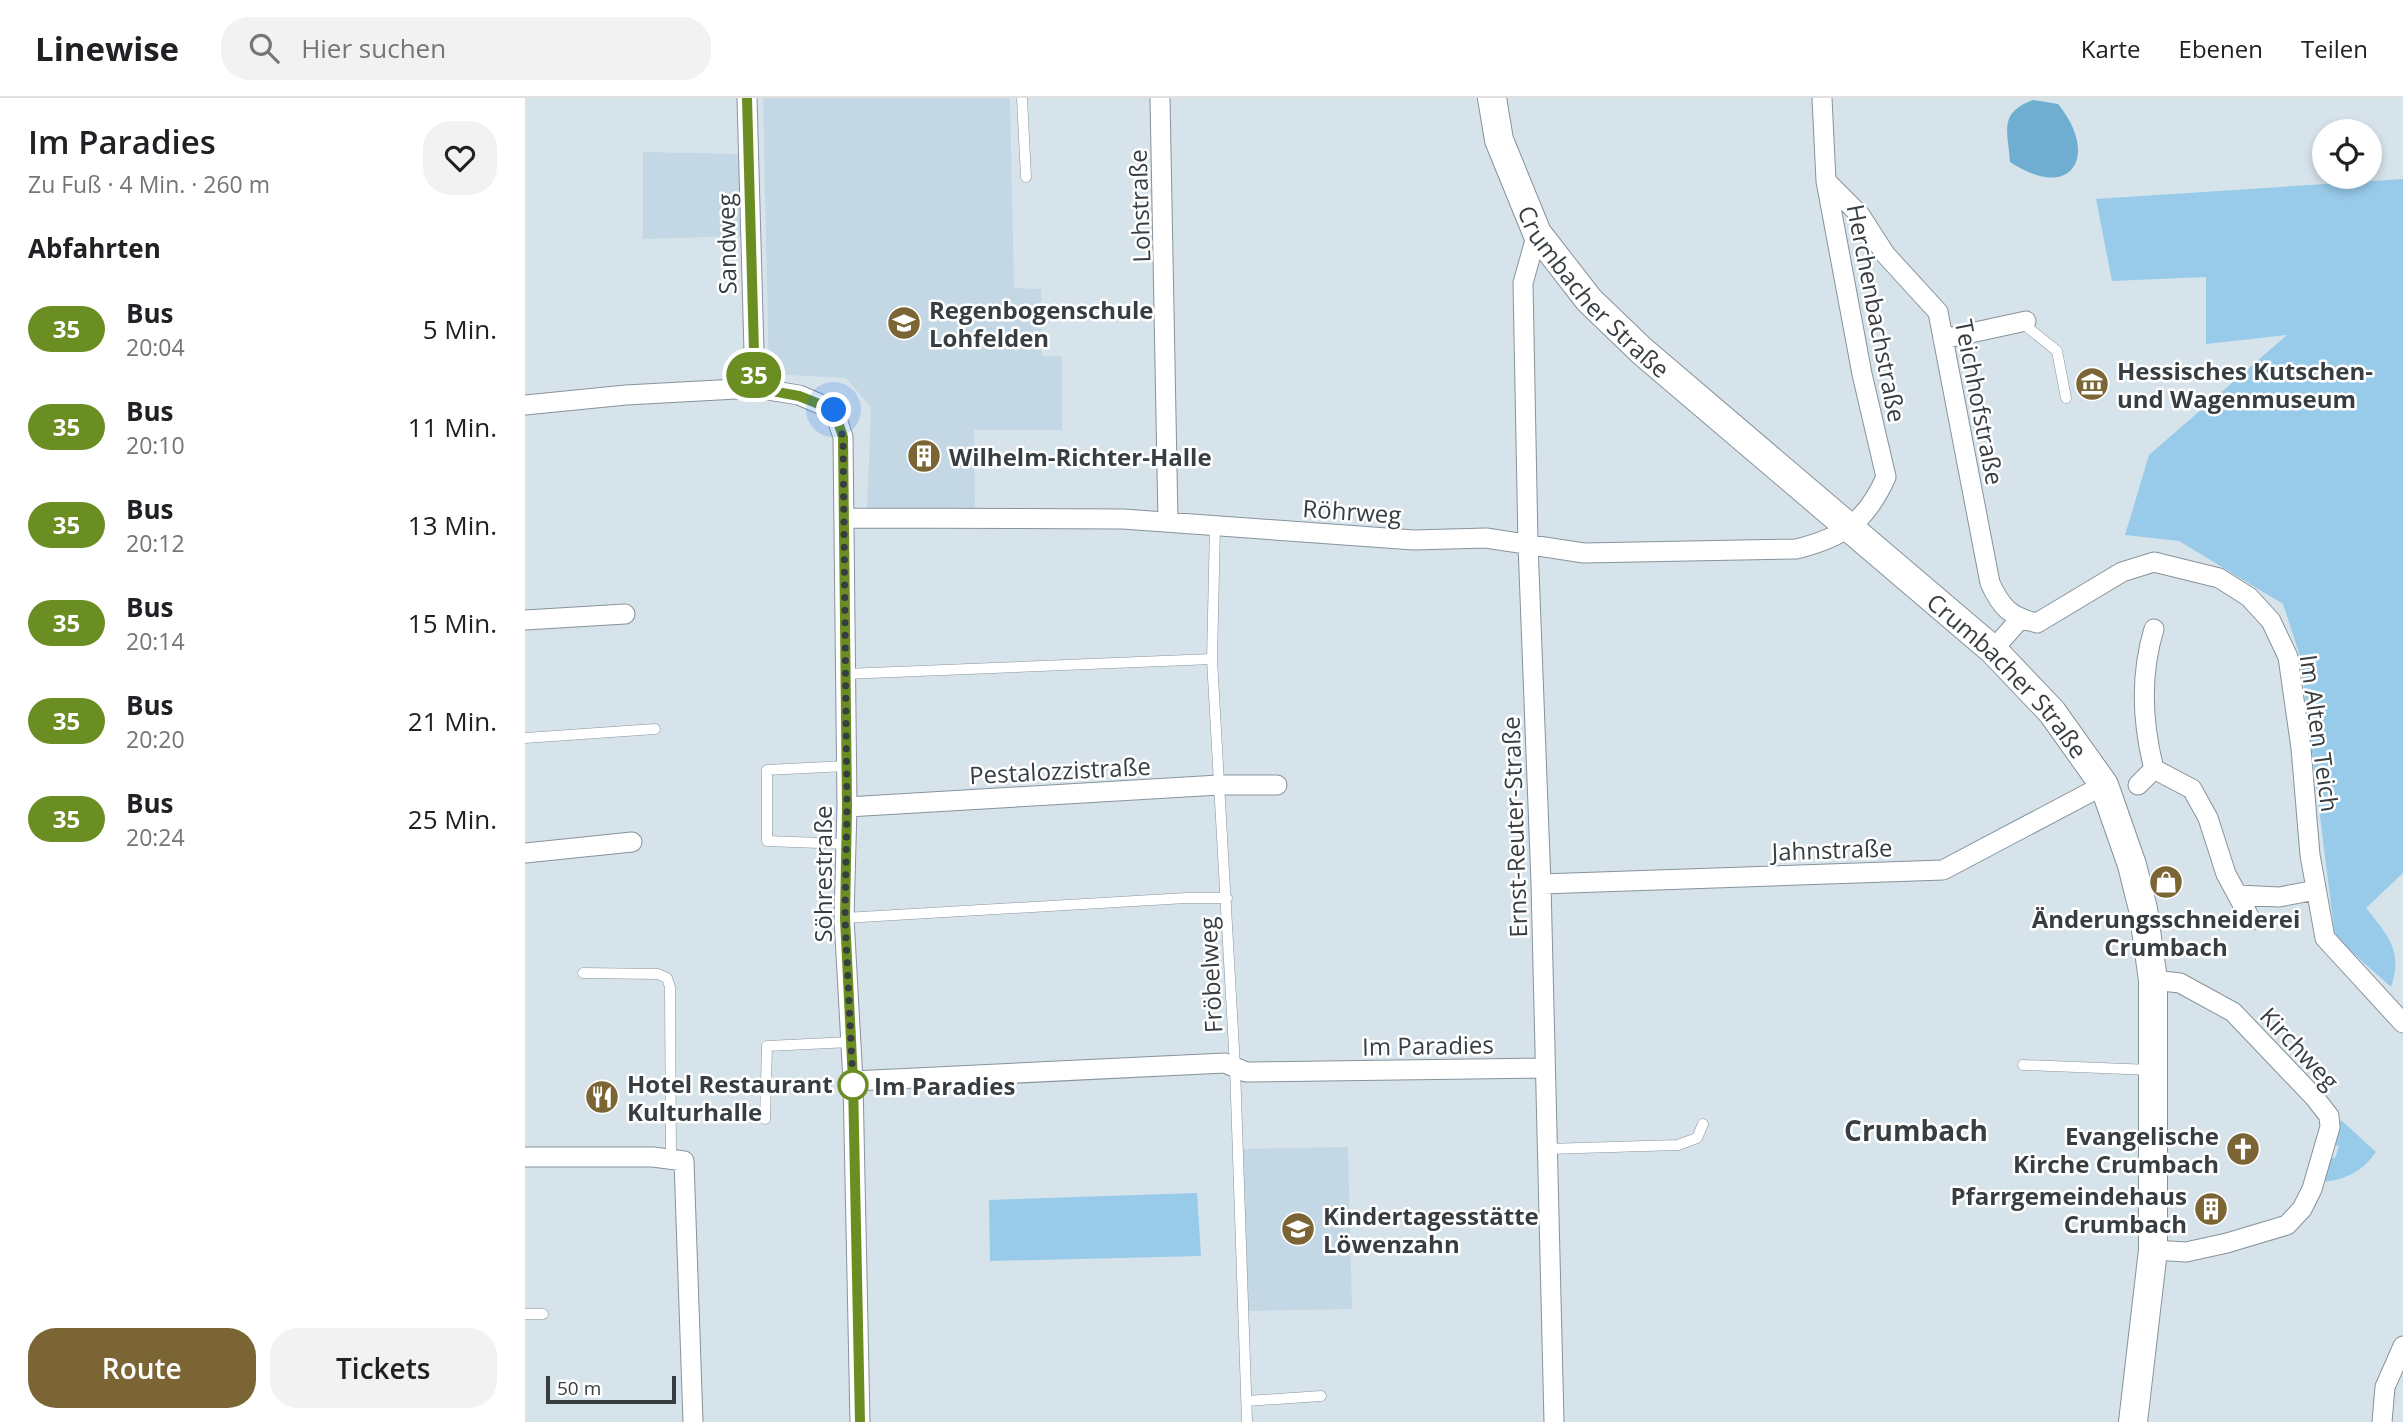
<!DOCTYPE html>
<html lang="de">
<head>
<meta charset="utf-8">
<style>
  body { margin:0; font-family:"Open Sans",sans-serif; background:#f2f2f2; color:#202124; height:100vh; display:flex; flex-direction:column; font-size:26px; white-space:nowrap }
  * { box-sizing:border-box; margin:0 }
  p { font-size:23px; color:#757577 }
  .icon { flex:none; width:38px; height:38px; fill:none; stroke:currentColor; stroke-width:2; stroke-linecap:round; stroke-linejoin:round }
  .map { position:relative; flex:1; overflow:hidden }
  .drawer { display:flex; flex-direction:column; background:#fff; width:525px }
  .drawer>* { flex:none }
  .badge { padding:0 14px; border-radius:23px; font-size:24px; line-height:46px }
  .controls { position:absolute; left:1787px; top:21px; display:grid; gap:14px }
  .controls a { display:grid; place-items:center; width:70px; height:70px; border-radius:50%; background:#fff; box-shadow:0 4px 10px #0003; font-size:35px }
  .scale { position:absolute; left:21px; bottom:18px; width:130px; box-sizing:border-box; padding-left:7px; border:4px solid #373d40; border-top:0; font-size:19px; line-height:24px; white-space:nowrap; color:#373d40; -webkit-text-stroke:5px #fff; paint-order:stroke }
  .you { position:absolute; width:35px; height:35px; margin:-18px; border:5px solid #fff; border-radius:50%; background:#1a73e8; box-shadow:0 0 0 10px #1a73e833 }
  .map>.badge { position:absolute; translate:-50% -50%; box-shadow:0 0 0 4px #fff }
  h2 { padding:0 28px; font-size:26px; line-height:63px }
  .round { display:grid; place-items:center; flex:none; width:74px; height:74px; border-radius:28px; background:#f2f2f2 }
  .headline { display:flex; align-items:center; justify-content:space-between; height:119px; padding:0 28px }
  h1 { font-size:33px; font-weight:600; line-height:52px }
  .button { display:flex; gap:14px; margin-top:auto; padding:14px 28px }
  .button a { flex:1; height:80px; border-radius:28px; background:#7b6535; color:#fff; font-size:28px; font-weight:600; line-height:80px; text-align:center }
  .button a+a { background:#f2f2f2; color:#202124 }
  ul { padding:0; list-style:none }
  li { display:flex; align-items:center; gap:21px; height:98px; padding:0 28px }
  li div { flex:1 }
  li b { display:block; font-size:26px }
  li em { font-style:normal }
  li .badge { min-width:77px; font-weight:700; text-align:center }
  header { display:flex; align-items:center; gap:42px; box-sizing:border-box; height:98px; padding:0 35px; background:#fff; border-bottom:2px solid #e0e0e0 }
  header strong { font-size:33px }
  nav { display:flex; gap:38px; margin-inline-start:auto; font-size:24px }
  .search { width:490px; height:63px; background:#f2f2f2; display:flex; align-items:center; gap:18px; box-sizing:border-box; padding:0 24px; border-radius:28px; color:#757577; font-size:26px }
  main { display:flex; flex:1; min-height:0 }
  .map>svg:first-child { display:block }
  .built { fill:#c3d8e4 }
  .green { fill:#98cbea }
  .water { fill:#6fadd1 }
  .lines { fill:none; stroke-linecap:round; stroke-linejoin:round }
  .service-casing { stroke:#87939b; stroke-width:11 }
  .minor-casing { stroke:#87939b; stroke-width:21 }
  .secondary-casing { stroke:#87939b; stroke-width:30 }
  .service { stroke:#fff; stroke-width:10 }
  .minor { stroke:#fff; stroke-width:19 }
  .secondary { stroke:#fff; stroke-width:28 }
  .line-casing { stroke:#fff; stroke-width:16 }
  .line { stroke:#6b8e23; stroke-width:10 }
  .walk { stroke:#373d40; stroke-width:7; stroke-dasharray:0 12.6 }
  .stop-dot { fill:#fff; stroke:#6b8e23; stroke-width:3.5 }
  .labels { text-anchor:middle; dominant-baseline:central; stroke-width:5; stroke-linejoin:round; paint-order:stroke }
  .street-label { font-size:24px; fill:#373d40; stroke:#fff }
  .poi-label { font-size:24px; font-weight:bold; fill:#373d40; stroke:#fff; text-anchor:start }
  .stop-label { font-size:24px; font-weight:bold; fill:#373d40; stroke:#fff; text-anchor:start }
  .quarter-label { font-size:28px; font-weight:bold; fill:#373d40; stroke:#fff }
</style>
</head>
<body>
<header>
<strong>Linewise</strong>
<div class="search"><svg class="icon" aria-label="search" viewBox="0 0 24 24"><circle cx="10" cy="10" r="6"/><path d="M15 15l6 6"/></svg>Hier suchen</div>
<nav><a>Karte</a><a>Ebenen</a><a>Teilen</a></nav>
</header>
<main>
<section class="drawer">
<div class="headline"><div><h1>Im Paradies</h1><p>Zu Fuß · 4 Min. · 260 m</p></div><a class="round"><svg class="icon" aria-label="heart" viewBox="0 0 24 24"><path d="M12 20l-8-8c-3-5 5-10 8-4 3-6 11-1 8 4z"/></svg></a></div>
<h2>Abfahrten</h2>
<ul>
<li><span class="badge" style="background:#6b8e23;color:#fff">35</span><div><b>Bus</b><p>20:04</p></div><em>5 Min.</em></li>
<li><span class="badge" style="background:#6b8e23;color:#fff">35</span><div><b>Bus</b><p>20:10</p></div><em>11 Min.</em></li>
<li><span class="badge" style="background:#6b8e23;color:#fff">35</span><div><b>Bus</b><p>20:12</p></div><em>13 Min.</em></li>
<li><span class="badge" style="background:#6b8e23;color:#fff">35</span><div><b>Bus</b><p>20:14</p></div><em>15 Min.</em></li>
<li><span class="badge" style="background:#6b8e23;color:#fff">35</span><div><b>Bus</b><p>20:20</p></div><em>21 Min.</em></li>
<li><span class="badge" style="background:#6b8e23;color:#fff">35</span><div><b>Bus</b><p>20:24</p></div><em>25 Min.</em></li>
</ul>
<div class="button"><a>Route</a><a>Tickets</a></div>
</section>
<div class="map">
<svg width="1878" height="1324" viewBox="0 0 1878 1324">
  <rect width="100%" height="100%" fill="#d6e3eb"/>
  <path class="built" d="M 238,0 L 485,0 L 489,190 L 516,191 L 517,258 L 537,258 L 537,332 L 449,332 L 450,410 L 342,410 L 346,309 L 321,280 L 244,276 Z
    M 118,54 L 216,56 L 215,138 L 118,141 Z
    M 823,1049 L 827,1211 L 722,1213 L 718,1051 Z"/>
  <path class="green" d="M 1878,81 L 1878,775 L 1841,810 C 1864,838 1878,854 1866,889 L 1810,839 L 1775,558 L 1758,506 L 1654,443 L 1600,437 L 1624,357 L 1762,237 L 1681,246 L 1681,179 L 1587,183 L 1571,101 Z
    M 1816,1022 L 1851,1054 C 1837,1074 1819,1083 1794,1084 L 1799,1066 L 1804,1067 L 1807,1060 L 1810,1060 L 1814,1048 L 1807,1046 Z
    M 672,1095 L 676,1158 L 465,1163 L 464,1102 Z"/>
  <path class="water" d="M 1508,2 L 1533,6 C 1575,57 1547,105 1485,64 C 1483,33 1473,15 1508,2 Z"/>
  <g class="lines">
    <g class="service-casing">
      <path id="service" d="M 497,0 L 501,79
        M 1496,224 L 1532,253 L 1541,300
        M 690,429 L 687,561 L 710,969 L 722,1324
        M 320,576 L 687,561
        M 0,640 L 130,631
        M 321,668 L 242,672 L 242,743 L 321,746
        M 319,820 L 661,800 L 702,800
        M 58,875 L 133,876 L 142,880 L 145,889 L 146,1061
        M 1498,967 L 1627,972
        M 240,1021 L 242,948 L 326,944
        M 1022,1051 L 1153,1047 L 1172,1040 L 1178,1026
        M 0,1216 L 18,1216
        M 722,1303 L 796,1298"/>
    </g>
    <g class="minor-casing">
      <path id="minor" d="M 222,0 L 230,290
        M 635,0 L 643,424
        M 1301,83 L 1335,117 L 1360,156 L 1413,214 L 1465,485 C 1476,509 1485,519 1512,525 L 1597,474 L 1629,464 L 1694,480 L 1724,499 L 1746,523 L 1763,559 L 1776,650 L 1785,757 L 1800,840 L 1878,925
        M 1012,135 L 998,185 L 1003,446 L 1016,786 L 1029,1324
        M 1418,241 L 1501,223
        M 0,307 L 101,297 L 230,290 L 274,297 L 309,312 L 318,339 L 322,709 L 319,820 L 328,983 L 335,1324
        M 319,420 L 598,421 L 889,442 L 961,440 L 1059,455 L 1271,451 C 1317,440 1341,424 1361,379 L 1337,276 L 1301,83 L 1297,0
        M 0,522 L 100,516
        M 1629,531 C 1615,577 1617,624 1629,671
        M 1468,552 L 1495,521
        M 1629,671 L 1667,691 L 1683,720 L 1701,776 L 1726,822
        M 1613,687 L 1629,671
        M 322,709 L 694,687 L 752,687
        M 0,755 L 107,744
        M 1016,786 L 1418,772 L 1579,687
        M 1713,797 L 1754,799 L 1791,792
        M 328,983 L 700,965 L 721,974 L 1020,970
        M 0,1059 L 128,1059 L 159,1063 L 168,1324
        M 1628,1152 L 1661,1154 L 1702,1145 L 1762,1127 L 1777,1111 L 1787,1091 L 1805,1029 L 1804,1018 L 1790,1000 L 1708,914 L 1655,885 L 1628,882
        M 1857,1324 L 1860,1289 L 1878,1248"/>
    </g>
    <g class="secondary-casing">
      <g id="secondary">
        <path id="s1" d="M 967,0 L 974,42 L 1012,135 L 1064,202 L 1117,253 L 1468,552 L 1527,614 L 1579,687 L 1607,767 L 1618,811 L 1628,882 L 1628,1152 L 1608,1324"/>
      </g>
    </g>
    <use href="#service" class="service"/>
    <use href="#minor" class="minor"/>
    <use href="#secondary" class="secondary"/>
  </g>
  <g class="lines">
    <g class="line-casing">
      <path id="line" d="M 222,0 L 230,290 L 274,298 L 309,312 L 318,339 L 322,709 L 320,820 L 328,983 L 335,1324"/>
    </g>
    <use href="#line" class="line"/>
    <path class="walk" d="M 309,312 L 318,339 L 322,709 L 320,820 L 328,987"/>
  </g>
  <defs>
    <g id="school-disc" transform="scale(1.75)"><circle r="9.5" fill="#7b6535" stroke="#fff"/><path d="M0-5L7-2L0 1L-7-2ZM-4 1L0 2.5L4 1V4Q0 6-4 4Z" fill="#fff"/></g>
    <g id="museum-disc" transform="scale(1.75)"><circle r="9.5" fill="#7b6535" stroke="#fff"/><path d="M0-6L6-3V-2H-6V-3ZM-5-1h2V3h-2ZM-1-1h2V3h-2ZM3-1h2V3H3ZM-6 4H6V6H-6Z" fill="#fff"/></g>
    <g id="building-disc" transform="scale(1.75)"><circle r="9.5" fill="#7b6535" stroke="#fff"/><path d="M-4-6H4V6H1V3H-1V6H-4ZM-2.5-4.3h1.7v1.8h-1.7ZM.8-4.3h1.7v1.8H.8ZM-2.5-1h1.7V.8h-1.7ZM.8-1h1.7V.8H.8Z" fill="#fff"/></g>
    <g id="shop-disc" transform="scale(1.75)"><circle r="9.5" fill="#7b6535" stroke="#fff"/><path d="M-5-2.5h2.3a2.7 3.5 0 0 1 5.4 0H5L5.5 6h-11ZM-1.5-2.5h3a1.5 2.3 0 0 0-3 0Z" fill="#fff"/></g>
    <g id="restaurant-disc" transform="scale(1.75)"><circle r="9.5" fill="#7b6535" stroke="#fff"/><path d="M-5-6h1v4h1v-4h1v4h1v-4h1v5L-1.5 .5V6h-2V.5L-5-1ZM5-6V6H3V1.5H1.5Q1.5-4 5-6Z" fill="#fff"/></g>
    <g id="church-disc" transform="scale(1.75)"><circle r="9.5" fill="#7b6535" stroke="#fff"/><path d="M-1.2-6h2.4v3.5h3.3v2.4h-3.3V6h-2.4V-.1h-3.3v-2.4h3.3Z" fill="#fff"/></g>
  </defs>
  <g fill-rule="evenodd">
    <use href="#school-disc" x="379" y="225"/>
    <use href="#museum-disc" x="1567" y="286"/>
    <use href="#building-disc" x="399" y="358"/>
    <use href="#shop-disc" x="1641" y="784"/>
    <use href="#restaurant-disc" x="77" y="999"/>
    <use href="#church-disc" x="1718" y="1051"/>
    <use href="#building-disc" x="1686" y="1111"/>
    <use href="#school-disc" x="773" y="1131"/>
  </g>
  <circle class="stop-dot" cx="328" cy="987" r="14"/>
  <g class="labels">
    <g class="street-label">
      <text transform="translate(614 108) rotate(-92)">Lohstraße</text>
      <text transform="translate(201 146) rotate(-91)">Sandweg</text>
      <text stroke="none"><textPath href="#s1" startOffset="224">Crumbacher Straße</textPath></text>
      <text transform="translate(1352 215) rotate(79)">Herchenbachstraße</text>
      <text transform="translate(1455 304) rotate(79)">Teichhofstraße</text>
      <text transform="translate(827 413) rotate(4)">Röhrweg</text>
      <text stroke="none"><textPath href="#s1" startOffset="791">Crumbacher Straße</textPath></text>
      <text transform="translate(1795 635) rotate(82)">Im Alten Teich</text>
      <text transform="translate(535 672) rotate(-3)">Pestalozzistraße</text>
      <text transform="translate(989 729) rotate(-92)">Ernst-Reuter-Straße</text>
      <text transform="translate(1307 751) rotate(-2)">Jahnstraße</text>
      <text transform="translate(297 776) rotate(-90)">Söhrestraße</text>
      <text transform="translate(685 877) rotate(-93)">Fröbelweg</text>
      <text transform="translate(903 947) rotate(-1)">Im Paradies</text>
      <text transform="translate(1775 950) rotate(47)">Kirchweg</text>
    </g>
    <g class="poi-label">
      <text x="404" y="211">Regenbogenschule<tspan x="404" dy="28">Lohfelden</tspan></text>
      <text x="1592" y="272">Hessisches Kutschen-<tspan x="1592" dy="28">und Wagenmuseum</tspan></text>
      <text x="424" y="358">Wilhelm-Richter-Halle</text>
      <text x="1641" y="820" text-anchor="middle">Änderungsschneiderei<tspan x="1641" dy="28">Crumbach</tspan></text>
      <text x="102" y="985">Hotel Restaurant<tspan x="102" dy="28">Kulturhalle</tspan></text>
      <text x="1694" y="1037" text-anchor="end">Evangelische<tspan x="1694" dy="28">Kirche Crumbach</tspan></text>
      <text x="1662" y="1097" text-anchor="end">Pfarrgemeindehaus<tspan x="1662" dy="28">Crumbach</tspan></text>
      <text x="798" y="1117">Kindertagesstätte<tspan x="798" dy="28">Löwenzahn</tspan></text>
    </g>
    <g class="stop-label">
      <text x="349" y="987">Im Paradies</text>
    </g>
    <g class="quarter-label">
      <text x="1391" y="1032">Crumbach</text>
    </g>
  </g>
</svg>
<div class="controls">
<a><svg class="icon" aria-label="locate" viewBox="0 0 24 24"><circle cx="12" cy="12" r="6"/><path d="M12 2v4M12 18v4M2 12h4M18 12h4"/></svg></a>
</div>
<div class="scale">50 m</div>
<div class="you" style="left:309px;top:312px"></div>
<b class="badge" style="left:229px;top:277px;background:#6b8e23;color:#fff">35</b>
</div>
</main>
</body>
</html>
